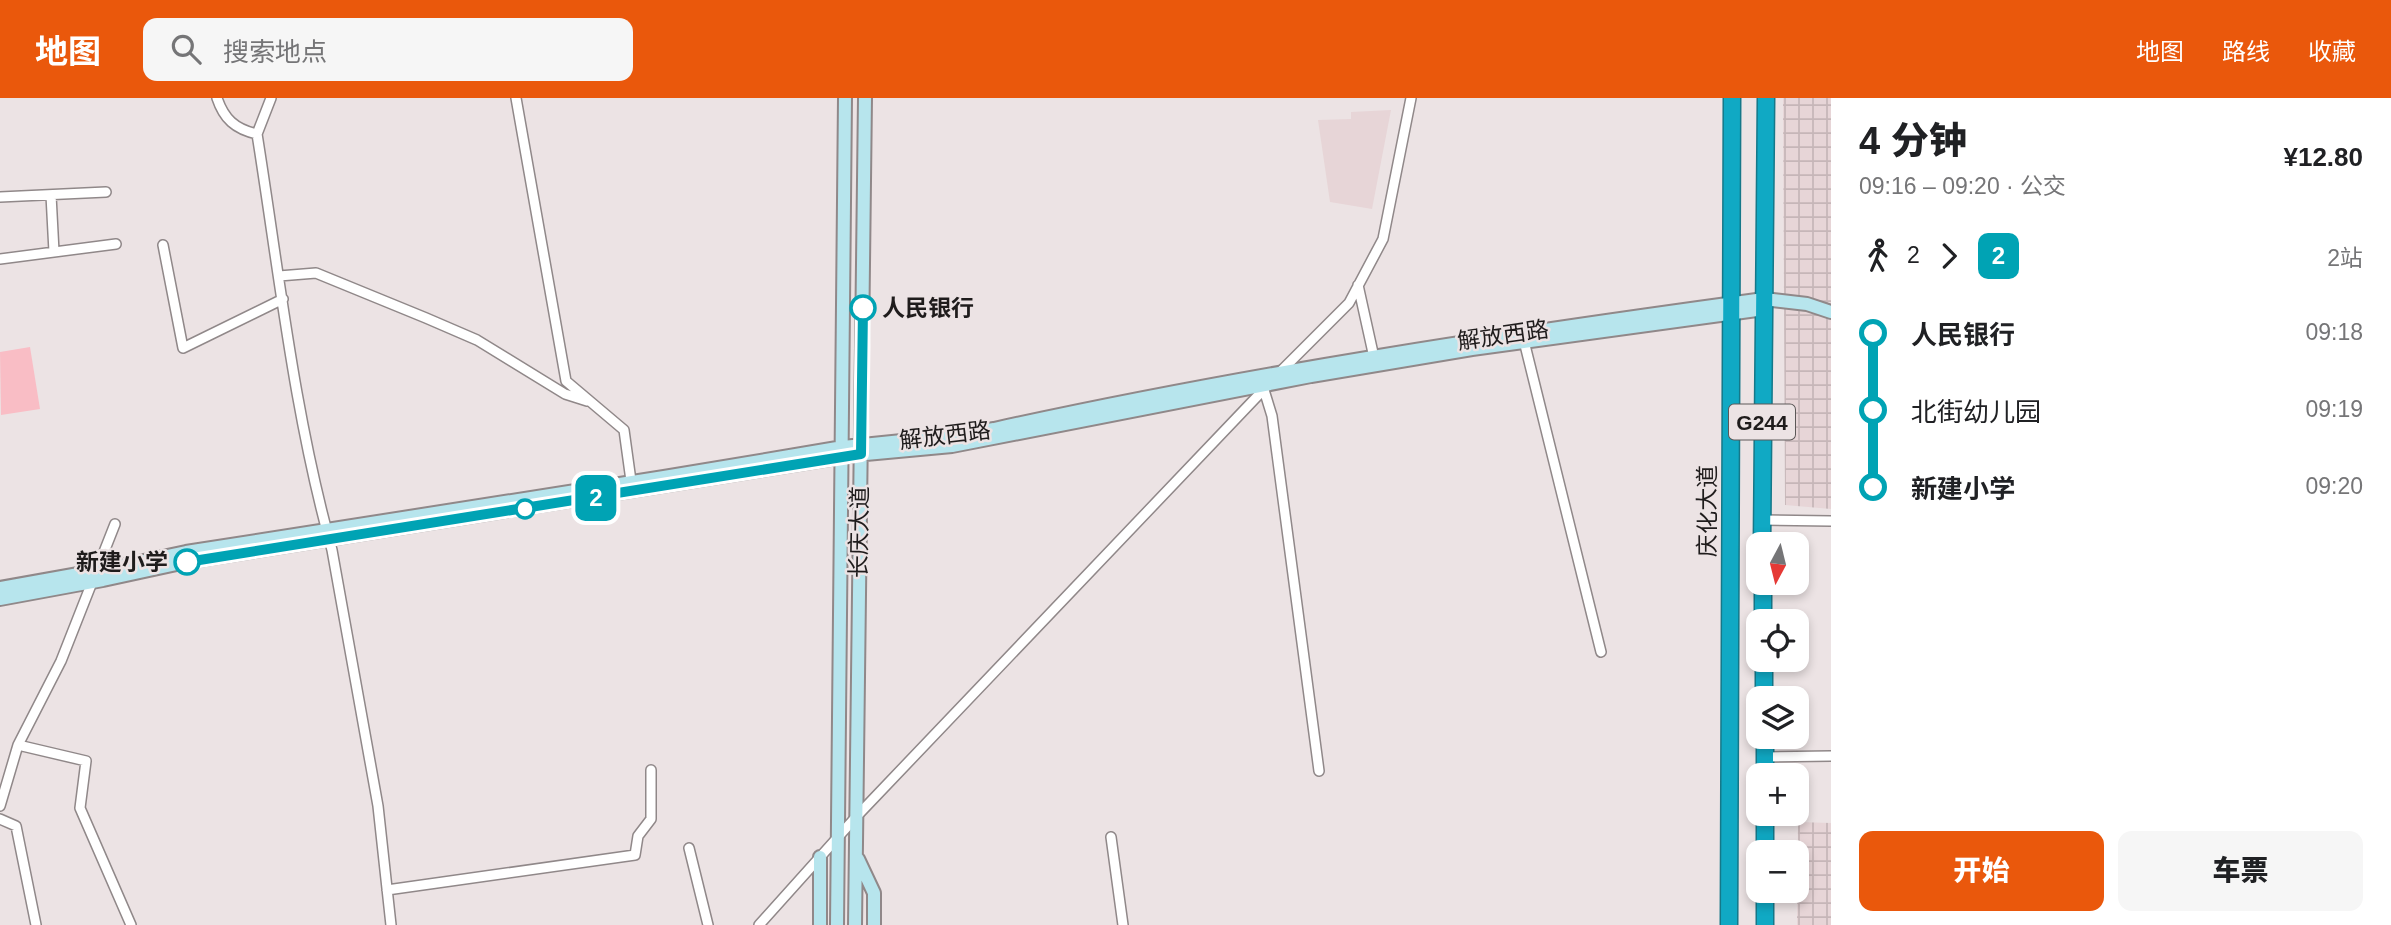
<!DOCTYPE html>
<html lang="zh">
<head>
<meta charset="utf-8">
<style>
  body { margin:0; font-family:Arial,"Noto Sans SC",sans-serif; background:#f6f6f6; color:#202124; height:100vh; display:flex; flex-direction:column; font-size:26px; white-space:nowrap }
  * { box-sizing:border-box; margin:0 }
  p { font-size:23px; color:#757577 }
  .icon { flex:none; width:38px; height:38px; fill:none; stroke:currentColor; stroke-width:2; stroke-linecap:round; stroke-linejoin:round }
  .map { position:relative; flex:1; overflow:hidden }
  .drawer { display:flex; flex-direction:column; background:#fff; width:560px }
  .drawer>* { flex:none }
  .badge { padding:0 14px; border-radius:10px; font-size:24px; line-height:46px }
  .needle { width:46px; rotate:187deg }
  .buttons { position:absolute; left:1746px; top:434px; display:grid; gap:14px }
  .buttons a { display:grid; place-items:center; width:63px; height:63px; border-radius:14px; background:#fff; box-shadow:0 4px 10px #0003; font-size:35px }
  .map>.badge { position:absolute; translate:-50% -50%; box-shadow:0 0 0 4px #fff }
  .legs { display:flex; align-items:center; gap:10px; height:77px; padding:0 28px; font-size:23px }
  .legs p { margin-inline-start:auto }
  .headline { display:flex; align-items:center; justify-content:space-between; height:119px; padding:0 28px }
  h1 { font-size:38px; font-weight:800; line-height:52px }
  .cta { display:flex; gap:14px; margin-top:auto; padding:14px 28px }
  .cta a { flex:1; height:80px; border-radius:14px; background:#ea580c; color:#fff; font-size:28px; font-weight:800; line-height:80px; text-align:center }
  .cta a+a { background:#f6f6f6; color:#202124 }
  ul { padding:0 28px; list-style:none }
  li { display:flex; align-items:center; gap:24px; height:77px; font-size:26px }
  li i { display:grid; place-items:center; width:10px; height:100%; margin:0 9px; background:currentColor }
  li i::after { content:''; width:18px; height:18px; margin:-9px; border:5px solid; border-radius:50%; background:#fff }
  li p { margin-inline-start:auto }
  li:first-child i { background:linear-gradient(#0000 50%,currentColor 0) }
  li:last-child i { background:linear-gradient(currentColor 50%,#0000 0) }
  header { display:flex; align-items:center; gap:42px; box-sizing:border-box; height:98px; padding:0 35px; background:#ea580c; color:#fff }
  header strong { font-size:33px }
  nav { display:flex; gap:38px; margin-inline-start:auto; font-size:24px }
  .search { width:490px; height:63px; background:#f6f6f6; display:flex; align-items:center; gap:18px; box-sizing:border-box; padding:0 24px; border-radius:14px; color:#757577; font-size:26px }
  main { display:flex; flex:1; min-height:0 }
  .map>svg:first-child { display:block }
  .built { fill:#e7d5d7 }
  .industrial { fill:url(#industrial-grid) }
  .garden { fill:#f9bdc5 }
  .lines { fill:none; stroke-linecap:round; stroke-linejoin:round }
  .street-casing { stroke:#908889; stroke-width:12 }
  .secondary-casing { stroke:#908889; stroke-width:16 }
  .highway-casing { stroke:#157889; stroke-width:19 }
  .street { stroke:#fff; stroke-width:9 }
  .secondary { stroke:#b7e5ed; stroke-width:12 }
  .highway { stroke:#10a9c4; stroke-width:16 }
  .line-1-casing { stroke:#fff; stroke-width:16 }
  .line-1 { stroke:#00a3b4; stroke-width:10 }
  .stop-1-dot { fill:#fff; stroke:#00a3b4; stroke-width:3.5 }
  .labels { text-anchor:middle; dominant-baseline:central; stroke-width:5; stroke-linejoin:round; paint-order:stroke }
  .shield { fill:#ece3e4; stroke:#5c5858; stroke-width:2 }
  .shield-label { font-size:21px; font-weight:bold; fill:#1f1c1c }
  .stop-label { font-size:23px; font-weight:bold; fill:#1f1c1c; stroke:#ece3e4; text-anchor:start }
  .street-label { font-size:23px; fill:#1f1c1c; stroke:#ece3e4 }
</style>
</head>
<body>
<header>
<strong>地图</strong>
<div class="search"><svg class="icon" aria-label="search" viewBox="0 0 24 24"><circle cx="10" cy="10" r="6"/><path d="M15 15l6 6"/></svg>搜索地点</div>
<nav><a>地图</a><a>路线</a><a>收藏</a></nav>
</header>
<main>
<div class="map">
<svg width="1831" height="827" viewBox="0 0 1831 827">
  <defs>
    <pattern id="industrial-grid" width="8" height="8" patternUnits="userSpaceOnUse" patternTransform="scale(1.75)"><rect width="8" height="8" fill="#e7d5d7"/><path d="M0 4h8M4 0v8" fill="none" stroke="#c6b6b8"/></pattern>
  </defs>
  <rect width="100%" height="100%" fill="#ece3e4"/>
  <path class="built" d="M 1391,12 L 1372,111 L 1330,104 L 1318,22 L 1351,21 L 1351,14 Z"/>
  <path class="industrial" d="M 1783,0 L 1831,0 L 1831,411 L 1785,407 Z
    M 1798,724 L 1831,725 L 1831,827 L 1797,827 Z"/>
  <path class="garden" d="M 30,249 L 40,311 L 1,317 L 0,254 Z"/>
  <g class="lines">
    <g class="street-casing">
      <path id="street" d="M 217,0 C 224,21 235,31 257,36
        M 271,0 L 257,36 C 279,174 294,316 332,452 L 378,708 L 391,827
        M 516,0 L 566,283 L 624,332 L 632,390
        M 51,97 L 54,154
        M 0,99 L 106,94
        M 163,147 L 183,250 L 283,201
        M 0,161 L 116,146
        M 279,178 L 316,175 L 426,220 L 477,242 L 565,296 L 587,303
        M 1358,187 L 1375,264
        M 1523,239 L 1601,554
        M 1279,275 L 1349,205 L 1383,141 L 1411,0
        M 1264,292 L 1272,318 L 1319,673
        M 1762,422 L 1831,423
        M 18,647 L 86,663 L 80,710 L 131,827
        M 1765,659 L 1831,658
        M 0,708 L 18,647 L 61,563 L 115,426
        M 0,721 L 16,728 L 36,827
        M 1111,739 L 1123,827
        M 689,750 L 708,827
        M 387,792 L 635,757 L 638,738 L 651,721 L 651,672
        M 759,827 L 856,719 L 1269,286"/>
    </g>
    <g class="secondary-casing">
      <path id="secondary" d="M 0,490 L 101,472 L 186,454 L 664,379 L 843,349 L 951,338 L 994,331 C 1248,275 1506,236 1764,201 L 1807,206 L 1831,214
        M 0,501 L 103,482 L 186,464 L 855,357 L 952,348 L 1311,278 L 1472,251 L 1764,211
        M 858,761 L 874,795 L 874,827
        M 820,827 L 820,759
        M 837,827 L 845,0
        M 855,827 L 865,0"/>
    </g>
    <g class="highway-casing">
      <path id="highway" d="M 1762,446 L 1766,0
        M 1763,485 L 1763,523
        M 1764,562 L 1764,600
        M 1765,639 L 1765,677
        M 1765,754 L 1765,716
        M 1729,827 L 1732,0
        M 1765,827 L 1765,793"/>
    </g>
    <use href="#street" class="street"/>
    <use href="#secondary" class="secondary"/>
    <use href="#highway" class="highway"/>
  </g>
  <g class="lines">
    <g class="line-1-casing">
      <path id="line-1" d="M 187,464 L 861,356 L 863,210"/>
    </g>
    <use href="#line-1" class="line-1"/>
  </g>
  <g class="stop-1-dot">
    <circle cx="863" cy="210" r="12"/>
    <circle cx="525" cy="411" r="9"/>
    <circle cx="187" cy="464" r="12"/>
  </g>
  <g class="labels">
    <rect class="shield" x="1729" y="306.5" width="66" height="35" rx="5"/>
    <g class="shield-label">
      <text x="1762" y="324">G244</text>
    </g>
    <g class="stop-label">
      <text x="882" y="210">人民银行</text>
      <text x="168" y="464" text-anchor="end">新建小学</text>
    </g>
    <g class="street-label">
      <text transform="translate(1503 237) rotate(-8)">解放西路</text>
      <text transform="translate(945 337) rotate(-7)">解放西路</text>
      <text transform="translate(1707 413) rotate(-90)">庆化大道</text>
      <text transform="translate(859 434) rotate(-89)">长庆大道</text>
    </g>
  </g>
</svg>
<div class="buttons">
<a><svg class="needle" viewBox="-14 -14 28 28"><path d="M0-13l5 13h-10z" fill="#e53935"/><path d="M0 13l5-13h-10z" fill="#757577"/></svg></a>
<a><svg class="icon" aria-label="locate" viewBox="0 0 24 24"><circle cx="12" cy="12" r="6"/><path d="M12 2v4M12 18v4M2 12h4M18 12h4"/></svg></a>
<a><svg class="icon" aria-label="layers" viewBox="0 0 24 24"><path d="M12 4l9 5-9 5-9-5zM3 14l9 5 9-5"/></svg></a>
<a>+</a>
<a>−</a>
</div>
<b class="badge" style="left:596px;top:400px;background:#00a3b4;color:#fff">2</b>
</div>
<section class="drawer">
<div class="headline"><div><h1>4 分钟</h1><p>09:16 – 09:20 · 公交</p></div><b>¥12.80</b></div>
<div class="legs"><svg class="icon" aria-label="walk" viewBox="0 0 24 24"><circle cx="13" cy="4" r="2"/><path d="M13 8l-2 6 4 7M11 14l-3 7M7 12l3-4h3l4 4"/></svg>2<svg class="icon" aria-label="forward" viewBox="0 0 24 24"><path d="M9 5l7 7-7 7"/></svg><b class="badge" style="background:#00a3b4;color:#fff">2</b><p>2站</p></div>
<ul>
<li><i style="color:#00a3b4"></i><b>人民银行</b><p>09:18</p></li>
<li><i style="color:#00a3b4"></i><span>北街幼儿园</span><p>09:19</p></li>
<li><i style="color:#00a3b4"></i><b>新建小学</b><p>09:20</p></li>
</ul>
<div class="cta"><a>开始</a><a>车票</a></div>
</section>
</main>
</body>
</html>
